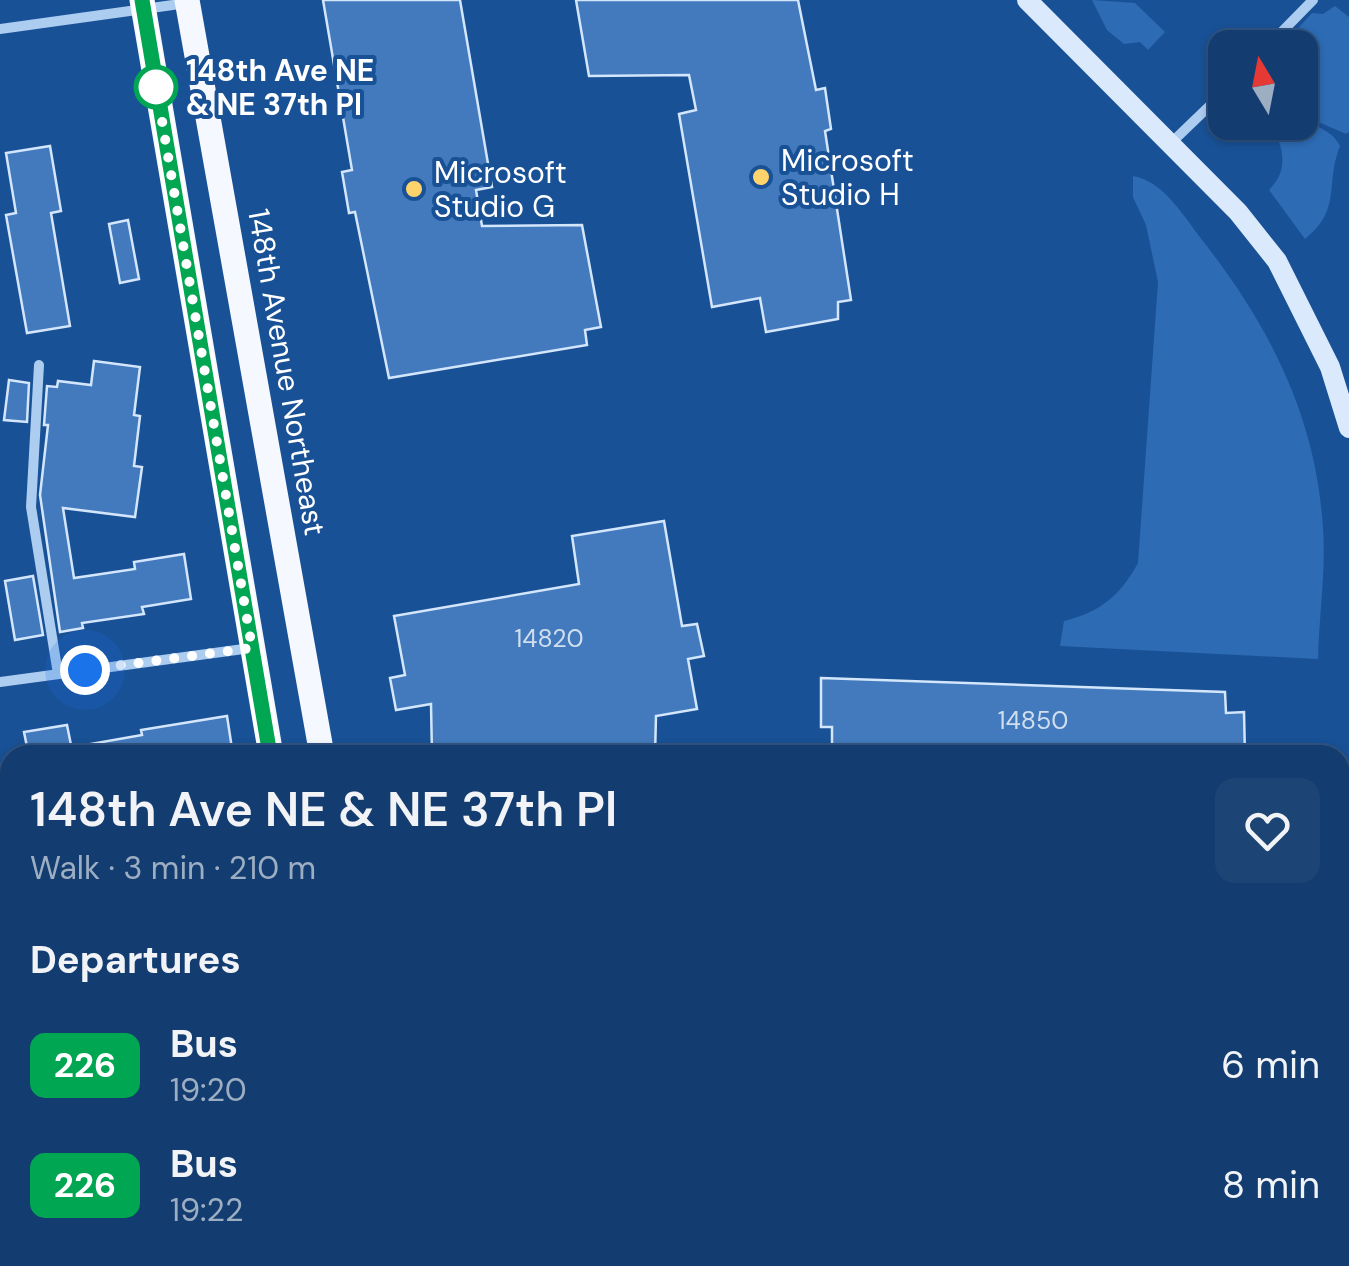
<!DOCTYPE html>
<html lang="en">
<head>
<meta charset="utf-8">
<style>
  body { margin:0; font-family:"DM Sans",sans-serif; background:#1c4475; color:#f1f3f6; height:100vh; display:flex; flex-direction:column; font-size:38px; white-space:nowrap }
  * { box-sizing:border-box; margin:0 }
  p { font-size:32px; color:#9daec3 }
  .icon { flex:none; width:55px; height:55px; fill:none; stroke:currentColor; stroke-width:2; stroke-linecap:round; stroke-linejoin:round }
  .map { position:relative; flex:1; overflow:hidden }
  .drawer { position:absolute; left:0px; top:745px; width:1350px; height:522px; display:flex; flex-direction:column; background:#133d70; border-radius:30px 30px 0 0; box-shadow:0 2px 8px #0004,0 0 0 2px #325683 }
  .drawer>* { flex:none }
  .badge { padding:0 20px; border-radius:15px; font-size:35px; line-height:65px }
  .needle { width:65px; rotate:350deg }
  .buttons { position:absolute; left:1208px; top:30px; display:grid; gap:20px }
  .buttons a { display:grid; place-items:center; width:110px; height:110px; border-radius:20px; background:#133d70; box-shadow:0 2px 8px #0004,0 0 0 2px #325683; font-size:50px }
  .you { position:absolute; width:50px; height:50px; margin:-25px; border:8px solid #fff; border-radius:50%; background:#1a73e8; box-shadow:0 0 0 15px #1a73e833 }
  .map>.badge { position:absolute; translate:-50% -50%; box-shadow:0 0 0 5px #fff }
  h2 { padding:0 30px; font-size:38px; line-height:90px }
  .round { display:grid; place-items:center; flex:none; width:105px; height:105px; border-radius:20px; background:#1c4475 }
  .overview { display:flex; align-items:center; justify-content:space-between; height:170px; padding:0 30px }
  h1 { font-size:48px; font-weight:600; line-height:75px }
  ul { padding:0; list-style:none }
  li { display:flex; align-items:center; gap:30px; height:120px; padding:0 30px }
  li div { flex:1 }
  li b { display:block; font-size:38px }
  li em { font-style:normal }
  li .badge { min-width:110px; font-weight:700; text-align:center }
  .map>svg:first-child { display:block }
  .green { fill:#2d6bb4 }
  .building { fill:#427abd; stroke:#d3e6fb; stroke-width:2.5 }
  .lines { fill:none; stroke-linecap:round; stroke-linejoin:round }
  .street { stroke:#acccf0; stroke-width:10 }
  .secondary { stroke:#dae9fb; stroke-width:20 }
  .primary { stroke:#f5f9ff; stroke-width:25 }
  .line-casing { stroke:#fff; stroke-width:22 }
  .line { stroke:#00a651; stroke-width:15 }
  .walk { stroke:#fff; stroke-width:10; stroke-dasharray:0 18 }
  .stop-dot { fill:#fff; stroke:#00a651; stroke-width:5 }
  .poi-dot { fill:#ffd36b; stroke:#195196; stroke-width:4 }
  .labels { text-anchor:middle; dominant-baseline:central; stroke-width:8; stroke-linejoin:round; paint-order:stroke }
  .number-label { font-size:25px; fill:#d0deee }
  .stop-label { font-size:30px; font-weight:bold; fill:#fff; stroke:#195196; text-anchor:start }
  .poi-label { font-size:30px; fill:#fff; stroke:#195196; text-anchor:start }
  .street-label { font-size:30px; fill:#fff; stroke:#195196 }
</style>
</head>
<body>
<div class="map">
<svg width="1349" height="1266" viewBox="0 0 1349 1266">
  <rect width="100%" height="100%" fill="#195196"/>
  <path class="green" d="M 1092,0 L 1135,3 L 1165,32 L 1148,50 L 1140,42 L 1124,44 L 1107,30 Z
    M 1335,6 L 1349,17 L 1349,132 L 1346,134 L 1300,114 L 1300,48 L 1281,47 L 1312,13 L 1323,14 Z
    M 1300,120 C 1314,124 1334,132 1340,146 C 1325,184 1342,210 1305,239 L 1269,190 C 1290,169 1283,147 1271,123 L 1300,122 Z
    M 1133,176 C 1162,181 1182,213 1199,236 C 1268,323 1316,415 1323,528 C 1326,571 1319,616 1318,659 L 1060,646 L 1064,621 C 1100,612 1120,596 1138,563 L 1158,282 L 1146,225 L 1133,197 Z
    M 463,1258 L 724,1258 L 723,1266 L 464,1266 Z"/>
  <path class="building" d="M 323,0 L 460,0 L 492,187 L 476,190 L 482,226 L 582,225 L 601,327 L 585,330 L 587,345 L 389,378 L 355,212 L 349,213 L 342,172 L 352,170 Z
    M 576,0 L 798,0 L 816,90 L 825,88 L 831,129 L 825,131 L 851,300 L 838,302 L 838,319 L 766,332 L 760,298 L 712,307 L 679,114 L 696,110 L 689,75 L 589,76 Z
    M 50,146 L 61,211 L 51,213 L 70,326 L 27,333 L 6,215 L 16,213 L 6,153 Z
    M 128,220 L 139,279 L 120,283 L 109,224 Z
    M 94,361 L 140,367 L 134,415 L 140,416 L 134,466 L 142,467 L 135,517 L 63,508 L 74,578 L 135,569 L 134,562 L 184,554 L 191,599 L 142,607 L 144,614 L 82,623 L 83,628 L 60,632 L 40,495 L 48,425 L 44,425 L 47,386 L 57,387 L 58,381 L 91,385 Z
    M 9,380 L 29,383 L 27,422 L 4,420 Z
    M 664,521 L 682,626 L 697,624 L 704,656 L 688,659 L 697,709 L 656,716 L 655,755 L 432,755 L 431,704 L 396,710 L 390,678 L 405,675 L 394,616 L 579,584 L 572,536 Z
    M 33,576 L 43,635 L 15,640 L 5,581 Z
    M 821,678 L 1225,692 L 1226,713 L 1244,712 L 1245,755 L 832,755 L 832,727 L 821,727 Z
    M 227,716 L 233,755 L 86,755 L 85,745 L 142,735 L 141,730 Z
    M 67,725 L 71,745 L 28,752 L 24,732 Z"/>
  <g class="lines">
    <path class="street" d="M 0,29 L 187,3
      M 1266,48 L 1313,0
      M 1170,144 L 1225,91
      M 39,365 L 31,507 L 58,674
      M 0,682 L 251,648
      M 0,1072 L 10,1070"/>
    <path class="secondary" d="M 1027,0 L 1238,212 L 1277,261 L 1330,367 L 1349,428
      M 1347,1011 L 1349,974"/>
    <path class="primary" d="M 142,0 L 271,755
      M 187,0 L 322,755
      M 356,1258 L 358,1266
      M 409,1258 L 411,1266"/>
  </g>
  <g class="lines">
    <g class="line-casing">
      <path id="line" d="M 142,0 L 270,755"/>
    </g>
    <use href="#line" class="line"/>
    <path class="walk" d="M 85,670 L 252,648 L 154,74 L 156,87"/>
  </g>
  <circle class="stop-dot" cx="156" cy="87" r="20"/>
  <g class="poi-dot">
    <circle cx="761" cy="177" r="10"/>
    <circle cx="414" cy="189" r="10"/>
  </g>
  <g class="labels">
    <g class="number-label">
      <text x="549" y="638">14820</text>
      <text x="1033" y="720">14850</text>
    </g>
    <g class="stop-label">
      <text x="186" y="70">148th Ave NE<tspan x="186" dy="34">&amp; NE 37th Pl</tspan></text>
    </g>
    <g class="poi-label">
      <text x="781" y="160">Microsoft<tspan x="781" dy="34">Studio H</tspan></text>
      <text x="434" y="172">Microsoft<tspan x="434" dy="34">Studio G</tspan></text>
    </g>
    <g class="street-label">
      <text transform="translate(287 372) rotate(80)">148th Avenue Northeast</text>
    </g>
  </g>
</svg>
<div class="buttons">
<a><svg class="needle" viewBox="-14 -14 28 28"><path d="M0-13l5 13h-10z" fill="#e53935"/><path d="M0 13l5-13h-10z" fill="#9daec3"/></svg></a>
</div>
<div class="you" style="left:85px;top:670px"></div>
<section class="drawer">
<div class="overview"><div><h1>148th Ave NE &amp; NE 37th Pl</h1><p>Walk · 3 min · 210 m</p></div><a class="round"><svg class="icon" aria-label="heart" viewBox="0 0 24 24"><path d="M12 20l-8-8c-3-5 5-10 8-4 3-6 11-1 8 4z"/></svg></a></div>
<h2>Departures</h2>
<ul>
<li><span class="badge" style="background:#00a651;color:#fff">226</span><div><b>Bus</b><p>19:20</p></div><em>6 min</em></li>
<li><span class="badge" style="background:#00a651;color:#fff">226</span><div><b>Bus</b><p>19:22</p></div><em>8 min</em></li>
</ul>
</section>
</div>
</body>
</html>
